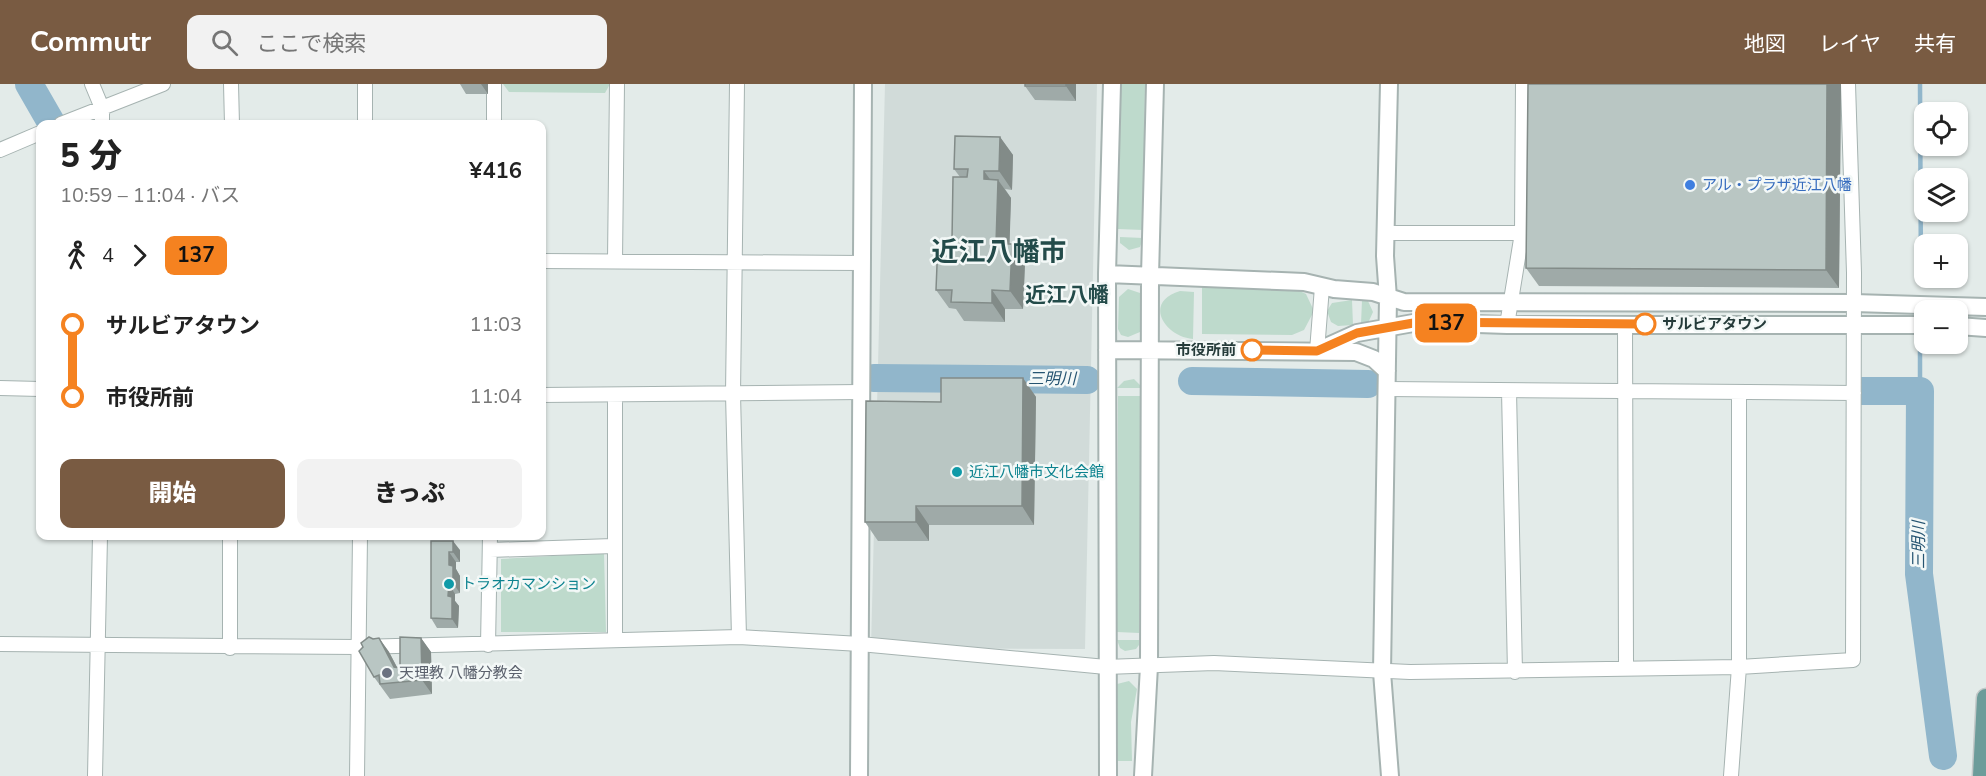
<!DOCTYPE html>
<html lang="ja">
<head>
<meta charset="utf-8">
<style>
  body { margin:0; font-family:"Nunito Sans","Noto Sans JP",sans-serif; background:#f2f2f2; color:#222; height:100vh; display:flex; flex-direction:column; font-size:22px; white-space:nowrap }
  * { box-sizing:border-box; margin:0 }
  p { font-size:20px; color:#767676 }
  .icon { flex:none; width:33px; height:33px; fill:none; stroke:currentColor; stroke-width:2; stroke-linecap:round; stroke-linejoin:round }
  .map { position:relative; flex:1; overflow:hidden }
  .panel { position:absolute; left:36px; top:36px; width:510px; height:420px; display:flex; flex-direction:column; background:#fff; border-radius:12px; box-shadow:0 2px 4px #0004 }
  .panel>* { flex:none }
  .badge { padding:0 12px; border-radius:9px; font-size:21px; line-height:39px }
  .controls { position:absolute; left:1914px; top:18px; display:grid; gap:12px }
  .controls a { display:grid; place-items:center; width:54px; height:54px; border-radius:12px; background:#fff; box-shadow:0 2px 4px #0004; font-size:30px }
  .map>.badge { position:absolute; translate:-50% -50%; box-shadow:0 0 0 3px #fff }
  .legs { display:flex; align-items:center; gap:9px; height:66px; padding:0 24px; font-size:20px }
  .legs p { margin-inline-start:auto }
  .headline { display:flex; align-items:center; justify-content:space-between; height:102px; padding:0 24px }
  h1 { font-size:33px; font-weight:800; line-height:45px }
  .primary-button { display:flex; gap:12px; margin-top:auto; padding:12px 24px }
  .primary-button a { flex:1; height:69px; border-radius:12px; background:#795b42; color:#fff; font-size:24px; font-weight:800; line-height:69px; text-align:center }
  .primary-button a+a { background:#f2f2f2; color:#222 }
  ul { padding:0 24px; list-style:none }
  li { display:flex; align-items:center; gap:21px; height:72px; font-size:22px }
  li i { display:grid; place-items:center; width:9px; height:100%; margin:0 8px; background:currentColor }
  li i::after { content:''; width:15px; height:15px; margin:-8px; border:4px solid; border-radius:50%; background:#fff }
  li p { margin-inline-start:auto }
  li:first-child i { background:linear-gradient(#0000 50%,currentColor 0) }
  li:last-child i { background:linear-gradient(currentColor 50%,#0000 0) }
  header { display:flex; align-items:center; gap:36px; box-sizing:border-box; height:84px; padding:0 30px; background:#795b42; color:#fff }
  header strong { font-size:28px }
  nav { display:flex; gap:33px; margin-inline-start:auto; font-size:21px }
  .search { width:420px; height:54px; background:#f2f2f2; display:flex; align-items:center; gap:15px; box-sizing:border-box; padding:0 21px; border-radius:12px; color:#767676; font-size:22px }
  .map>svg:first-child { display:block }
  .built { fill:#d1dbd9 }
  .green { fill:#bedacc }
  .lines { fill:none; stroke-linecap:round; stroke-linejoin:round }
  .stream { stroke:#91b6cb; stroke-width:4.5 }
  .river { stroke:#91b6cb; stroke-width:28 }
  .minor-casing { stroke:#a6b3b1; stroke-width:16 }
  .tertiary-casing { stroke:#a6b3b1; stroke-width:20 }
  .primary-casing { stroke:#c2c8c8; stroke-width:21 }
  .minor { stroke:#fff; stroke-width:14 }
  .tertiary { stroke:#fff; stroke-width:16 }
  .primary { stroke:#6c9c9a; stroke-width:18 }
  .wall { fill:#9faaa8 }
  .shaded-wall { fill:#828b88 }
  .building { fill:#b9c6c3; stroke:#828b88; stroke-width:1.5 }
  .line-1-casing { stroke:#fff; stroke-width:14 }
  .line-1 { stroke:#f58220; stroke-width:9 }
  .shop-dot { fill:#3f7fe0; stroke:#f3f8f7; stroke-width:2 }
  .stop-1-dot { fill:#fff; stroke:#f58220; stroke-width:3 }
  .culture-dot { fill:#0f9aa8; stroke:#f3f8f7; stroke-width:2 }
  .worship-dot { fill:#6b7280; stroke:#f3f8f7; stroke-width:2 }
  .labels { text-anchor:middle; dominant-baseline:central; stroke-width:5; stroke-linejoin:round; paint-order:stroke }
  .shop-label { font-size:15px; fill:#366cbe; stroke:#f3f8f7; text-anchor:start }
  .stop-label { font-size:15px; font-weight:bold; fill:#253b3a; stroke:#f3f8f7; text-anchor:start }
  .culture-label { font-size:15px; fill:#0d838f; stroke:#f3f8f7; text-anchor:start }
  .worship-label { font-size:15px; fill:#5b616d; stroke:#f3f8f7; text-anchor:start }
  .water-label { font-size:16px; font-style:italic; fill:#255471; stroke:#f3f8f7 }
  .district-label { font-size:21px; font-weight:bold; fill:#234b4a; stroke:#f3f8f7 }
  .town-label { font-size:27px; font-weight:bold; fill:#234b4a; stroke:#f3f8f7 }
</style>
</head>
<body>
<header>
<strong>Commutr</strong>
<div class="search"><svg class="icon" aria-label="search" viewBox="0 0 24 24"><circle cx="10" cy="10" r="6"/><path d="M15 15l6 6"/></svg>ここで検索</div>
<nav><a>地図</a><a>レイヤ</a><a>共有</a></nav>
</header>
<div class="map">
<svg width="1986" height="692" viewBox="0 0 1986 692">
  <rect width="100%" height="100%" fill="#e3ebe9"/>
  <path class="built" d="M 885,0 L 1097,0 L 1085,565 L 871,564 Z"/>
  <path class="green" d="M 503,0 L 610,0 L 605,9 L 509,8 Z
    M 1121,0 L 1145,0 L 1143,146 L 1118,145 Z
    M 1120,153 L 1143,154 L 1140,163 L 1129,166 L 1120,159 Z
    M 1202,203 L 1298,206 L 1306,210 L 1314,227 L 1304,246 L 1292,251 L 1202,250 Z
    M 1128,205 L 1140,209 C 1144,220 1144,237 1140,248 L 1128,253 L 1121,251 L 1118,245 L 1119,213 Z
    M 1180,207 L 1194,208 L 1193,255 C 1164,252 1143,218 1180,207 Z
    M 1352,216 L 1353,241 L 1338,242 L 1331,238 L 1327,227 L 1332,219 Z
    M 1362,216 L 1368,217 L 1373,228 L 1368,239 L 1361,240 Z
    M 1134,295 L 1143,304 L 1117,304 L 1124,297 Z
    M 1118,312 L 1143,312 L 1139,549 L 1117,548 Z
    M 604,469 L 606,548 L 501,548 L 501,475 Z
    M 1117,556 L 1139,556 L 1139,561 L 1136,565 L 1125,567 L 1120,564 Z
    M 1129,597 L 1137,605 L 1131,638 L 1132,677 L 1115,677 L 1115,608 L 1117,600 Z"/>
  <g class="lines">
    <path class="stream" d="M 1920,0 L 1921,197
      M 1920,307 L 1920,261"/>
    <path class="river" d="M 29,0 L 52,40
      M 874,294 L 1087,296
      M 1192,297 L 1368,300
      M 1861,307 L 1920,307 L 1919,490 L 1943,672"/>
    <g class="minor-casing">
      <path id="minor" d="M 92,0 L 102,24 L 102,40
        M 231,0 L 232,40
        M 494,0 L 494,40
        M 737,0 L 733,310 L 739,553
        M 61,40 L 163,0
        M 365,40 L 365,0
        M 0,66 L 40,49
        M 1385,149 L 1522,149
        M 542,177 L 862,179
        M 615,177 L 617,0
        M 1507,241 L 1522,149 L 1523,0
        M 1625,241 L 1626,584
        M 1317,267 L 1322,203
        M 0,304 L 40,305
        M 1387,305 L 1854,309
        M 1509,307 L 1515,588
        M 542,311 L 861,308
        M 490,466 L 613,462
        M 615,556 L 615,311
        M 0,560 L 358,563 L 739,553 L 860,560 L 1106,583 L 1214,579 L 1410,588 L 1739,583 L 1853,576 L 1854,189 L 1848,0
        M 488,561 L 490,452
        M 230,564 L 230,452
        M 95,692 L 100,452
        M 357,692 L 360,452
        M 1731,692 L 1739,583 L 1739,308"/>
    </g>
    <g class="tertiary-casing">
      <path id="tertiary" d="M 1389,0 L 1385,172 L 1388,214 L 1382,588 L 1390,692
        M 1107,190 L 1304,198 L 1334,205 L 1373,208 L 1404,218 L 1854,219 L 1986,223
        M 1958,242 L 1986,244
        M 1107,266 L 1356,268 L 1374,275 L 1387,287
        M 1317,267 L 1357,249 L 1419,238 L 1507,241 L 1924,241
        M 859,692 L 863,0
        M 1108,692 L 1107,190 L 1112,0
        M 1143,692 L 1149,582 L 1150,192 L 1155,0"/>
    </g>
    <g class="primary-casing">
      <path id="primary" d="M 1982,692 L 1986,614"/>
    </g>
    <use href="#minor" class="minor"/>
    <use href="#tertiary" class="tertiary"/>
    <use href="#primary" class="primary"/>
  </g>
  <path class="wall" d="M 460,0 L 488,0 L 488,10 L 466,10 Z
    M 1076,0 L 1076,17 L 1035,16 L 1025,2 Z
    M 1841,0 L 1839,204 L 1539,202 L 1526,184 Z
    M 1000,53 L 1013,71 L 1012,106 L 1005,105 L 1011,114 L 1009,160 L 1025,179 L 1023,225 L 1005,225 L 1005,238 L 964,237 L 956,225 L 949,224 L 936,206 L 952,156 L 960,93 L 954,85 Z
    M 1023,294 L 1036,313 L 1034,441 L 929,441 L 929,457 L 878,457 L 865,438 L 941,318 Z
    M 431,457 L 460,466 L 460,478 L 456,478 L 456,485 L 460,492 L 460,509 L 455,510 L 455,517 L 459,522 L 458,544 L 437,544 L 431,534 Z
    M 379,554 L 389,568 L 397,583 L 400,584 L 421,554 L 431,568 L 432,610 L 390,615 L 374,593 L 373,555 Z"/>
  <path class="shaded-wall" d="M 481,0 L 488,0 L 488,10 Z
    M 1066,0 L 1076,0 L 1076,17 L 1066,2 Z
    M 1827,0 L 1841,0 L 1839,204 L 1826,186 Z
    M 1000,53 L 1013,71 L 1012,106 L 999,87 Z
    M 984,87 L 997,105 L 998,96 L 1011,114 L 1009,178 L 996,160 L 984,95 Z
    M 1012,160 L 1025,179 L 1023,225 L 1010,207 Z
    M 992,206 L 1005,225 L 1005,238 L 992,219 Z
    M 1023,294 L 1036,313 L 1034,441 L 1022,422 Z
    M 916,422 L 929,441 L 929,457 L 916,438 Z
    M 453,457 L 460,466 L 460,478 L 453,468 Z
    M 449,468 L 456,478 L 456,485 L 460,492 L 460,509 L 453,499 L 449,481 Z
    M 449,500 L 455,510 L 455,517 L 459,522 L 458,544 L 452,535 L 448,512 Z
    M 379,554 L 389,568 L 404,597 L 394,583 Z
    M 421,554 L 431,568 L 432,610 L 422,596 Z"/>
  <path class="building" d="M 1025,0 L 1066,0 L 1066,2 L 1025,2 Z
    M 1528,0 L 1827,0 L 1826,186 L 1526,184 Z
    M 955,52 L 1000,53 L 999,87 L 984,87 L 984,95 L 998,96 L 996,160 L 1012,160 L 1010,207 L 992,206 L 992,219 L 951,218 L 952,206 L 936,206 L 938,156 L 952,156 L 953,93 L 967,93 L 968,85 L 954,85 Z
    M 941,294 L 1023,294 L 1022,422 L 916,422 L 916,438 L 865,438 L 866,317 L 941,318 Z
    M 431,457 L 453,457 L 453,468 L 449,468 L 449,481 L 453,482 L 453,499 L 449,500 L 448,512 L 452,513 L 452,535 L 431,534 Z
    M 369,553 L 373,555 L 379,554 L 394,583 L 400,584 L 400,553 L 421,554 L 422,596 L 380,600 L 379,591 L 374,593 L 359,567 L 363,563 L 361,559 Z"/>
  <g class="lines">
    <g class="line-1-casing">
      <path id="line-1" d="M 1252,266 L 1317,267 L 1357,249 L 1419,238 L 1645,240"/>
    </g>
    <use href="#line-1" class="line-1"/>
  </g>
  <circle class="shop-dot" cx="1690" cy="101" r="6"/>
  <g class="stop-1-dot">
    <circle cx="1645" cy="240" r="10"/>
    <circle cx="1252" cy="266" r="10"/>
  </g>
  <g class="culture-dot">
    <circle cx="957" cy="388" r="6"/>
    <circle cx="449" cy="500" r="6"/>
  </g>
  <circle class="worship-dot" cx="387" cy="589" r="6"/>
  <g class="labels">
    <g class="shop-label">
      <text x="1702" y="101">アル・プラザ近江八幡</text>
    </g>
    <g class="stop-label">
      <text x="1662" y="240">サルビアタウン</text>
      <text x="1236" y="266" text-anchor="end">市役所前</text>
    </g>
    <g class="culture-label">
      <text x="969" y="388">近江八幡市文化会館</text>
      <text x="461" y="500">トラオカマンション</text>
    </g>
    <g class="worship-label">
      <text x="399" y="589">天理教 八幡分教会</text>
    </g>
    <g class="water-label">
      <text x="1052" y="295">三明川</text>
      <text transform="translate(1919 461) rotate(-90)">三明川</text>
    </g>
    <g class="district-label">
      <text x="1067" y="211">近江八幡</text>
    </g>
    <g class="town-label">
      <text x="999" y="168">近江八幡市</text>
    </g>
  </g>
</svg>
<div class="controls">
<a><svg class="icon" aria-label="locate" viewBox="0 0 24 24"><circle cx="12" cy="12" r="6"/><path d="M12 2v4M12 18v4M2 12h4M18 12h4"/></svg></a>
<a><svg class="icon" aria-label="layers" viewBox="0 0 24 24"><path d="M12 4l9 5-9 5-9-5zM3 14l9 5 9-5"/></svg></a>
<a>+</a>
<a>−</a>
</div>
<b class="badge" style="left:1446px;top:239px;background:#f58220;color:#111">137</b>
<section class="panel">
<div class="headline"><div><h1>5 分</h1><p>10:59 – 11:04 · バス</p></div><b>¥416</b></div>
<div class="legs"><svg class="icon" aria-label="walk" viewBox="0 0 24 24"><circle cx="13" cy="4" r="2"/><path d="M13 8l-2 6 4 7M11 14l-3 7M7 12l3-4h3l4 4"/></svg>4<svg class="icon" aria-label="forward" viewBox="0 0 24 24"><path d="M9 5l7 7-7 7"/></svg><b class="badge" style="background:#f58220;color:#111">137</b></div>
<ul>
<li><i style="color:#f58220"></i><b>サルビアタウン</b><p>11:03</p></li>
<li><i style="color:#f58220"></i><b>市役所前</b><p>11:04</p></li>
</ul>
<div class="primary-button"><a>開始</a><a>きっぷ</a></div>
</section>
</div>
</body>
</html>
